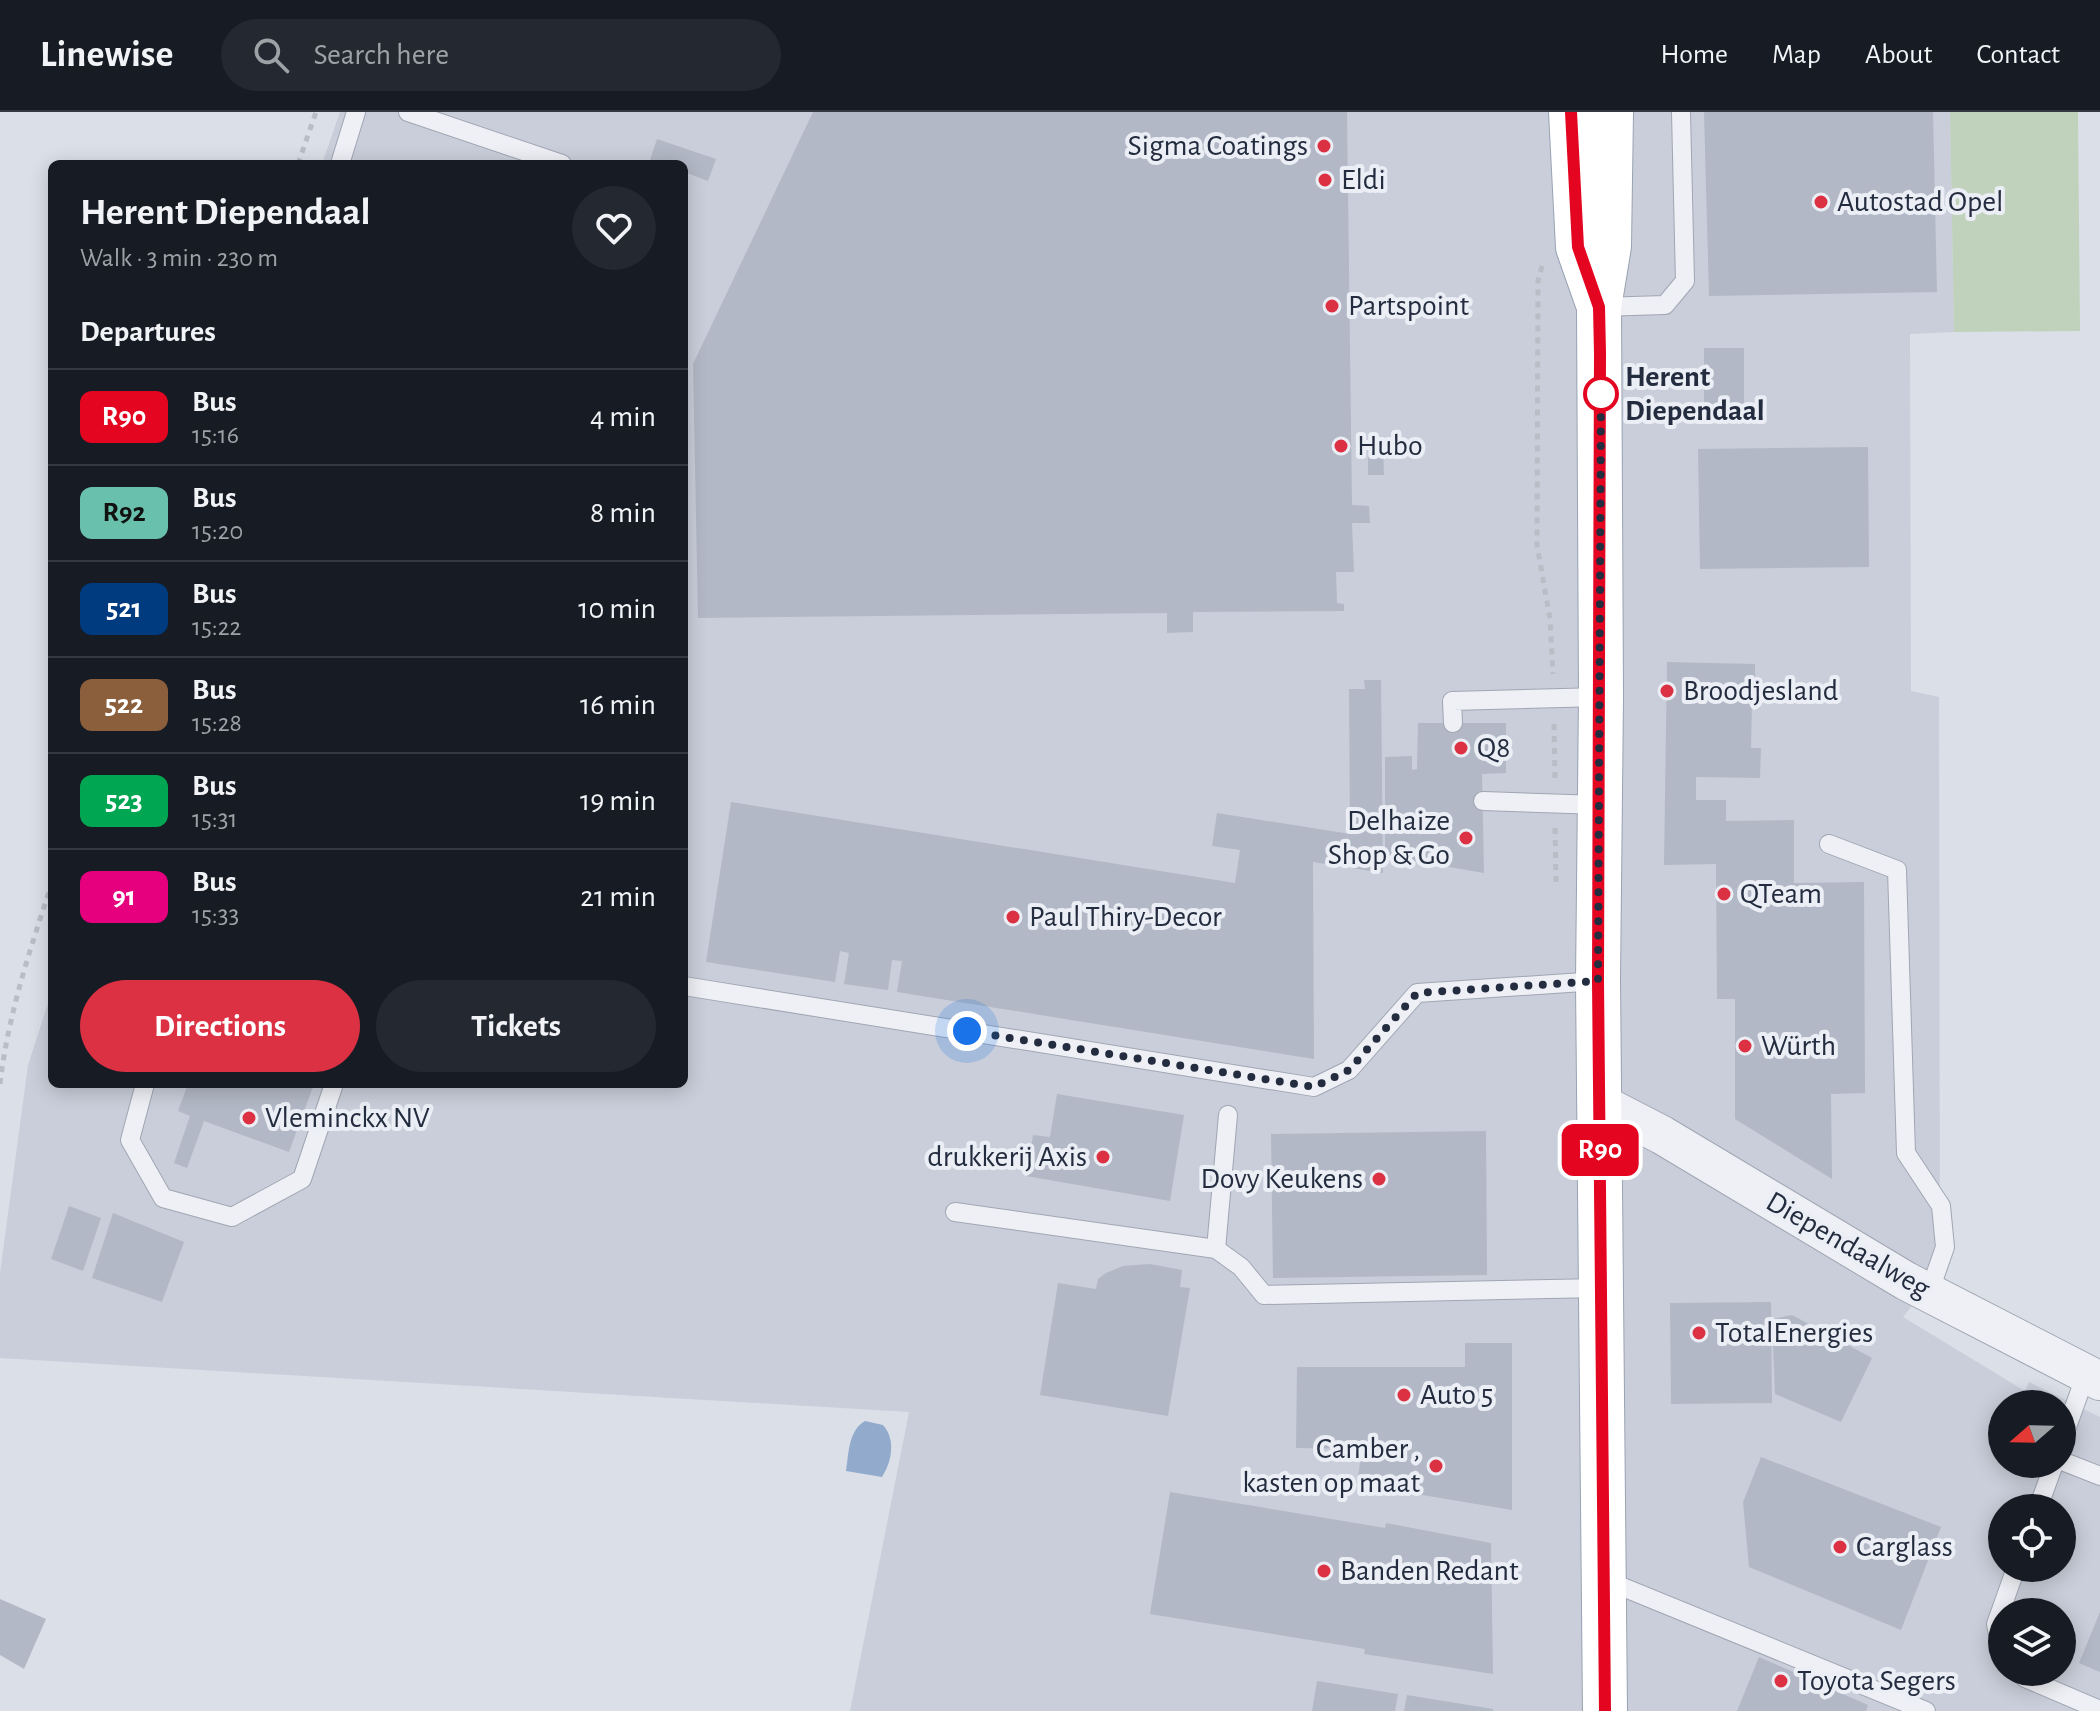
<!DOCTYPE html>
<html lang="en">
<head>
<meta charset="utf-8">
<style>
  body { margin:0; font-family:"Alegreya Sans",sans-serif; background:#242831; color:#f1f3f6; height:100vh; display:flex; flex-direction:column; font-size:30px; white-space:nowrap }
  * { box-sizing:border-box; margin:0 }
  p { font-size:26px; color:#9ea1a6 }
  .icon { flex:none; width:44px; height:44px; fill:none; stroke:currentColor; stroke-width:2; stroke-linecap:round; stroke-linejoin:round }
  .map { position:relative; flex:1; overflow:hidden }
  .drawer { position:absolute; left:48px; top:48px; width:640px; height:928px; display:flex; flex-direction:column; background:#171b24; border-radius:12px; box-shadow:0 4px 20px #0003 }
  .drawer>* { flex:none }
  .badge { padding:0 16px; border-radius:12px; font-size:28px; line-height:52px }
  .needle { width:52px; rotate:250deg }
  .fabs { position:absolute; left:1988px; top:1278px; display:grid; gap:16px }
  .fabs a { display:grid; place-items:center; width:88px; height:88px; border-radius:50%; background:#171b24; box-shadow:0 4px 20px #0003; font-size:40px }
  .you { position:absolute; width:40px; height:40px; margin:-20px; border:6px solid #fff; border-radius:50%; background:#1a73e8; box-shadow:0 0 0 12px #1a73e833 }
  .map>.badge { position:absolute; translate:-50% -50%; box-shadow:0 0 0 4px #fff }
  h2 { padding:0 32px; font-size:30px; line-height:72px }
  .round { display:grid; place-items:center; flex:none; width:84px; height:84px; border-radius:42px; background:#242831 }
  .headline { display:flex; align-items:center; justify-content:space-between; height:136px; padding:0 32px }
  h1 { font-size:38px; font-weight:700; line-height:60px }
  .primary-button { display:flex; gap:16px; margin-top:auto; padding:16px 32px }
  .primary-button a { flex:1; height:92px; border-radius:48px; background:#dc3143; color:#fff; font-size:32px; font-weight:700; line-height:92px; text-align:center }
  .primary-button a+a { background:#242831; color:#f1f3f6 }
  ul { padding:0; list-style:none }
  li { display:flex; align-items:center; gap:24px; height:96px; padding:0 32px; border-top:2px solid #363941 }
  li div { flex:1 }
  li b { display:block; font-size:30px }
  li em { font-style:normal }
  li .badge { min-width:88px; font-weight:700; text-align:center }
  header { display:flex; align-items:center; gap:48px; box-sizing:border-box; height:112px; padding:0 40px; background:#171b24; border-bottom:2px solid #363941 }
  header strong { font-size:38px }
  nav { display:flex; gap:44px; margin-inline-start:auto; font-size:28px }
  .search { width:560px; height:72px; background:#242831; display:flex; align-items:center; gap:20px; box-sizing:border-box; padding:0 28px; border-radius:44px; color:#9ea1a6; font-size:30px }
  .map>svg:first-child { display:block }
  .built { fill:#c9ceda; fill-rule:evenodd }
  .green { fill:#c0d2bb }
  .water { fill:#92abcc }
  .building { fill:#b2b8c5 }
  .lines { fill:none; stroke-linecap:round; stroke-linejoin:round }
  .service-casing { stroke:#a0a6b2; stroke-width:20 }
  .minor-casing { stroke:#a0a6b2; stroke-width:40 }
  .primary-casing { stroke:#99a3b4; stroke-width:46 }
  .path { stroke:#b9bdc6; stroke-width:5; stroke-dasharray:6 6; stroke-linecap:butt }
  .service { stroke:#eef0f5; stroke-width:18 }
  .minor { stroke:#eef0f5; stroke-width:38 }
  .primary { stroke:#fff; stroke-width:44 }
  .line-casing { stroke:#fff; stroke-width:18 }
  .line { stroke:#e40521; stroke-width:12 }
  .walk { stroke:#242c3f; stroke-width:8; stroke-dasharray:0 14.4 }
  .poi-dot { fill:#dc3143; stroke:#ebeff5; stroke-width:3 }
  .stop-dot { fill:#fff; stroke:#e40521; stroke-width:4 }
  .labels { text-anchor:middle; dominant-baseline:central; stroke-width:8; stroke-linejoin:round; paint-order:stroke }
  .poi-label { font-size:30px; fill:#242c3f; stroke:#ebeff5; text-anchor:start }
  .stop-label { font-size:30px; font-weight:bold; fill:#242c3f; stroke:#ebeff5; text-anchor:start }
  .street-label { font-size:30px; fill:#242c3f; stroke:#ebeff5 }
</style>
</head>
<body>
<header>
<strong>Linewise</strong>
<div class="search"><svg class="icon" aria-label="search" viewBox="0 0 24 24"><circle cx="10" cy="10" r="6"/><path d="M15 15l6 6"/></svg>Search here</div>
<nav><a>Home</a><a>Map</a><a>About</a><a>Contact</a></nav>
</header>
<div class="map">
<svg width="2100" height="1599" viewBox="0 0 2100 1599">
  <rect width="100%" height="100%" fill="#dbdfe8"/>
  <path class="built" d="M 340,0 L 1950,0 L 1954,220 L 1910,222 L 1911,579 L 1939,585 L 1940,1158 L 1903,1205 L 2025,1279 L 2029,1270 L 2100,1305 L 2100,1599 L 850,1599 L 909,1300 L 0,1246 L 0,1161 L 28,953 L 52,879 L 52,972 L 684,972 L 684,52 L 322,52 ZM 2002,1292 L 2062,1292 L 2062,1352 L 2002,1352 ZM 2002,1396 L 2062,1396 L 2062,1456 L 2002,1456 ZM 2002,1500 L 2062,1500 L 2062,1560 L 2002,1560 Z"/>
  <path class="green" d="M 1950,0 L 2078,0 L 2080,219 L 1954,220 Z"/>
  <path class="water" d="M 865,1309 L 883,1313 C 896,1327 892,1350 882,1365 L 846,1359 C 849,1341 848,1319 865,1309 Z"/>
  <path class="building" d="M 813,0 L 1347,0 L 1352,393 L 1369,394 L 1370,411 L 1352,411 L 1354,460 L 1336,460 L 1337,491 L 1344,492 L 1344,499 L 1193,500 L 1193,520 L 1167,521 L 1167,501 L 698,506 L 693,252 Z
    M 1704,0 L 1933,0 L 1937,180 L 1709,184 Z
    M 657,27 L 716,47 L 708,69 L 684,60 L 684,52 L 650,48 Z
    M 1704,236 L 1744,236 L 1744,309 L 1704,309 Z
    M 1868,335 L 1869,455 L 1700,457 L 1698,337 Z
    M 1368,337 L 1383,337 L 1384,363 L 1368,363 Z
    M 1667,550 L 1755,552 L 1755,573 L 1737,573 L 1736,588 L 1752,588 L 1751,636 L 1761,636 L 1760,666 L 1696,665 L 1696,688 L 1726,688 L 1726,709 L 1794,708 L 1794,771 L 1864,770 L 1865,981 L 1831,982 L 1832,1067 L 1735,1007 L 1735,887 L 1717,887 L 1716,752 L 1664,753 Z
    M 1364,568 L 1381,568 L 1383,761 L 1313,750 L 1314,947 L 897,880 L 902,849 L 892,848 L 888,878 L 844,872 L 849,841 L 840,839 L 835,870 L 706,850 L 731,690 L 1235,771 L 1240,738 L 1212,734 L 1217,701 L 1350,722 L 1349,577 L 1365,577 Z
    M 1418,611 L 1506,611 L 1506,661 L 1482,662 L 1484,761 L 1385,744 L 1385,645 L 1412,644 L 1412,658 L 1417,657 Z
    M 188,972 L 314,972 L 289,1040 L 204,1009 L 187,1056 L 174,1051 L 190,1004 L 178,999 Z
    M 1057,982 L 1184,1003 L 1170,1089 L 1026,1064 L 1033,1023 L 1050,1025 Z
    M 1486,1019 L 1487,1163 L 1273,1166 L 1271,1022 Z
    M 69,1094 L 101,1106 L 83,1159 L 51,1147 Z
    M 113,1101 L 184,1130 L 162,1190 L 92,1166 Z
    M 1150,1152 L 1182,1158 L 1180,1175 L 1190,1176 L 1168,1304 L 1040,1283 L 1058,1171 L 1096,1177 L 1098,1167 L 1106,1161 L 1123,1154 Z
    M 1771,1190 L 1772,1291 L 1671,1292 L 1670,1191 Z
    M 1792,1203 L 1872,1246 L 1841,1310 L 1775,1282 L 1772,1207 Z
    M 1465,1231 L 1512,1231 L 1512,1398 L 1357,1372 L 1362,1337 L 1296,1336 L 1297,1255 L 1465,1255 Z
    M 1761,1345 L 1941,1415 L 1901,1518 L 1749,1455 L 1743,1390 Z
    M 1170,1380 L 1385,1416 L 1386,1411 L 1491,1431 L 1493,1562 L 1364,1542 L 1365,1537 L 1150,1502 Z
    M 0,1487 L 46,1507 L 24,1557 L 0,1543 Z
    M 2100,1500 L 2100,1560 L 2079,1551 Z
    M 1759,1545 L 1868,1593 L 1866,1599 L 1737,1599 Z
    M 1317,1569 L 1398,1582 L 1395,1599 L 1312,1599 Z
    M 1407,1583 L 1493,1597 L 1493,1599 L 1404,1599 Z"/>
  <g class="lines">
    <g class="service-casing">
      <path id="service" d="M 408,0 L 562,52
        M 340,52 L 356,0
        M 1600,195 L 1665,193 L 1685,169 L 1681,0
        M 1453,611 L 1452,589 L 1601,585
        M 1483,689 L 1600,693
        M 1829,732 L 1897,758 L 1906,1041 L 1941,1094 L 1945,1135 L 1929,1181
        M 684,874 L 1314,975 L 1349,958 L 1417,881 L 1598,869
        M 145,972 L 130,1028 L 163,1086 L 232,1105 L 302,1067 L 334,972
        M 955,1100 L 1216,1137 L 1241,1155 L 1264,1183 L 1601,1176
        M 1216,1137 L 1228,1003
        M 2062,1329 L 2086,1262
        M 2062,1349 L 2100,1364
        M 2038,1396 L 2054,1352
        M 1603,1467 L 1926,1599
        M 2002,1543 L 1996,1512 L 2016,1456
        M 2019,1560 L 2025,1566 L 2100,1598"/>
    </g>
    <g class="minor-casing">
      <path id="minor" d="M 1600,991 L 1662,1023 L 1906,1169 L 2100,1269"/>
    </g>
    <g class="primary-casing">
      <path id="primary" d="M 1571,0 L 1578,135 L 1597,189
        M 1605,1599 L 1598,869 L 1601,585 L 1599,195 L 1609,134 L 1611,0"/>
    </g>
    <path class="path" d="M 298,52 L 316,0
      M 1542,154 L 1538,169 L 1537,433 L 1550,507 L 1553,562
      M 1554,612 L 1555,666
      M 1555,716 L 1556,770
      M 0,972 C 8,903 30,837 52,771"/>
    <use href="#service" class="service"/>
    <use href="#minor" class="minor"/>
    <use href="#primary" class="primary"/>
  </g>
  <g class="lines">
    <g class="line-casing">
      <path id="line" d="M 1571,0 L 1578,135 L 1599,195 L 1600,241 L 1598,869 L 1605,1599"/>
    </g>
    <use href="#line" class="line"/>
    <path class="walk" d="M 967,919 L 1314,975 L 1349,958 L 1417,881 L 1598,869 L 1601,282"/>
  </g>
  <g class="poi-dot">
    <circle cx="1324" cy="34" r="8"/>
    <circle cx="1325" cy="68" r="8"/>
    <circle cx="1821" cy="90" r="8"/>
    <circle cx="1332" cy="194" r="8"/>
    <circle cx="1341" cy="334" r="8"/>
    <circle cx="1667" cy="579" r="8"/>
    <circle cx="1461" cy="636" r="8"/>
    <circle cx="1466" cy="726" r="8"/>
    <circle cx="1724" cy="782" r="8"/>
    <circle cx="1013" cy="805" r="8"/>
    <circle cx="1745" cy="934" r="8"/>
    <circle cx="249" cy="1006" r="8"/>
    <circle cx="1103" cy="1045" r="8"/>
    <circle cx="1379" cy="1067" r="8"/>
    <circle cx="1699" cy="1221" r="8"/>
    <circle cx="1404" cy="1283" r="8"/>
    <circle cx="1436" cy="1354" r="8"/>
    <circle cx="1840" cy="1435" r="8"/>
    <circle cx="1324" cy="1459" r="8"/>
    <circle cx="1781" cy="1569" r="8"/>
  </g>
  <circle class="stop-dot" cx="1601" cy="282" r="16"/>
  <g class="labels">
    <g class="poi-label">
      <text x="1308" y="34" text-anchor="end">Sigma Coatings</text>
      <text x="1341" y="68">Eldi</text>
      <text x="1837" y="90">Autostad Opel</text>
      <text x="1348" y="194">Partspoint</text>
      <text x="1357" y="334">Hubo</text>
      <text x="1683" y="579">Broodjesland</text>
      <text x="1477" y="636">Q8</text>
      <text x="1450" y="709" text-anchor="end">Delhaize<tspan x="1450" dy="34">Shop &amp; Go</tspan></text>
      <text x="1740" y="782">QTeam</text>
      <text x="1029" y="805">Paul Thiry-Decor</text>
      <text x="1761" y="934">Würth</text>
      <text x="265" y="1006">Vleminckx NV</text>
      <text x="1087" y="1045" text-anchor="end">drukkerij Axis</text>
      <text x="1363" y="1067" text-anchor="end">Dovy Keukens</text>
      <text x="1715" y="1221">TotalEnergies</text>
      <text x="1420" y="1283">Auto 5</text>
      <text x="1420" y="1337" text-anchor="end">Camber ,<tspan x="1420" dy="34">kasten op maat</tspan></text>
      <text x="1856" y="1435">Carglass</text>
      <text x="1340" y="1459">Banden Redant</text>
      <text x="1797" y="1569">Toyota Segers</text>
    </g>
    <g class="stop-label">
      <text x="1625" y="265">Herent<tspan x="1625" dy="34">Diependaal</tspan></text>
    </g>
    <g class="street-label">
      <text transform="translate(1848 1133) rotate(30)">Diependaalweg</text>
    </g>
  </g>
</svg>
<div class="fabs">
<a><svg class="needle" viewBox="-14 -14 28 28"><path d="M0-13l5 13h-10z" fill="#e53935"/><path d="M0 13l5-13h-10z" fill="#9ea1a6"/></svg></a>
<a><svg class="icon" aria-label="locate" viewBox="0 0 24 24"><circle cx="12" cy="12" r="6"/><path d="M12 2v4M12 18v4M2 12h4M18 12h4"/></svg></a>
<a><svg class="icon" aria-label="layers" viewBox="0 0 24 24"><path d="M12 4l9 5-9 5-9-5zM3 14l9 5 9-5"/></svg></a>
</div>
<div class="you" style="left:967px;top:919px"></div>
<b class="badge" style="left:1600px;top:1038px;background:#e40521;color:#fff">R90</b>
<section class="drawer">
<div class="headline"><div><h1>Herent Diependaal</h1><p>Walk · 3 min · 230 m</p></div><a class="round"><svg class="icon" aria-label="heart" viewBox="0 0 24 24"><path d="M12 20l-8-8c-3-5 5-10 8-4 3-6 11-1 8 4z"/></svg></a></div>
<h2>Departures</h2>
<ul>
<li><span class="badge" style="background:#e40521;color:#fff">R90</span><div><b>Bus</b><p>15:16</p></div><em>4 min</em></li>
<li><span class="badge" style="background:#69c0ac;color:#111">R92</span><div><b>Bus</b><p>15:20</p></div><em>8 min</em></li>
<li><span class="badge" style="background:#003b80;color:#fff">521</span><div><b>Bus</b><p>15:22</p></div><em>10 min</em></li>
<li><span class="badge" style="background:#8b5e3c;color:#fff">522</span><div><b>Bus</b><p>15:28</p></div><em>16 min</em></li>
<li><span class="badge" style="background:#00a651;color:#fff">523</span><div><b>Bus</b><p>15:31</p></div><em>19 min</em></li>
<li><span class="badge" style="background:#e6007e;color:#fff">91</span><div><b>Bus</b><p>15:33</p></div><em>21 min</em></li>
</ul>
<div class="primary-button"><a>Directions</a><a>Tickets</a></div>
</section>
</div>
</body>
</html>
